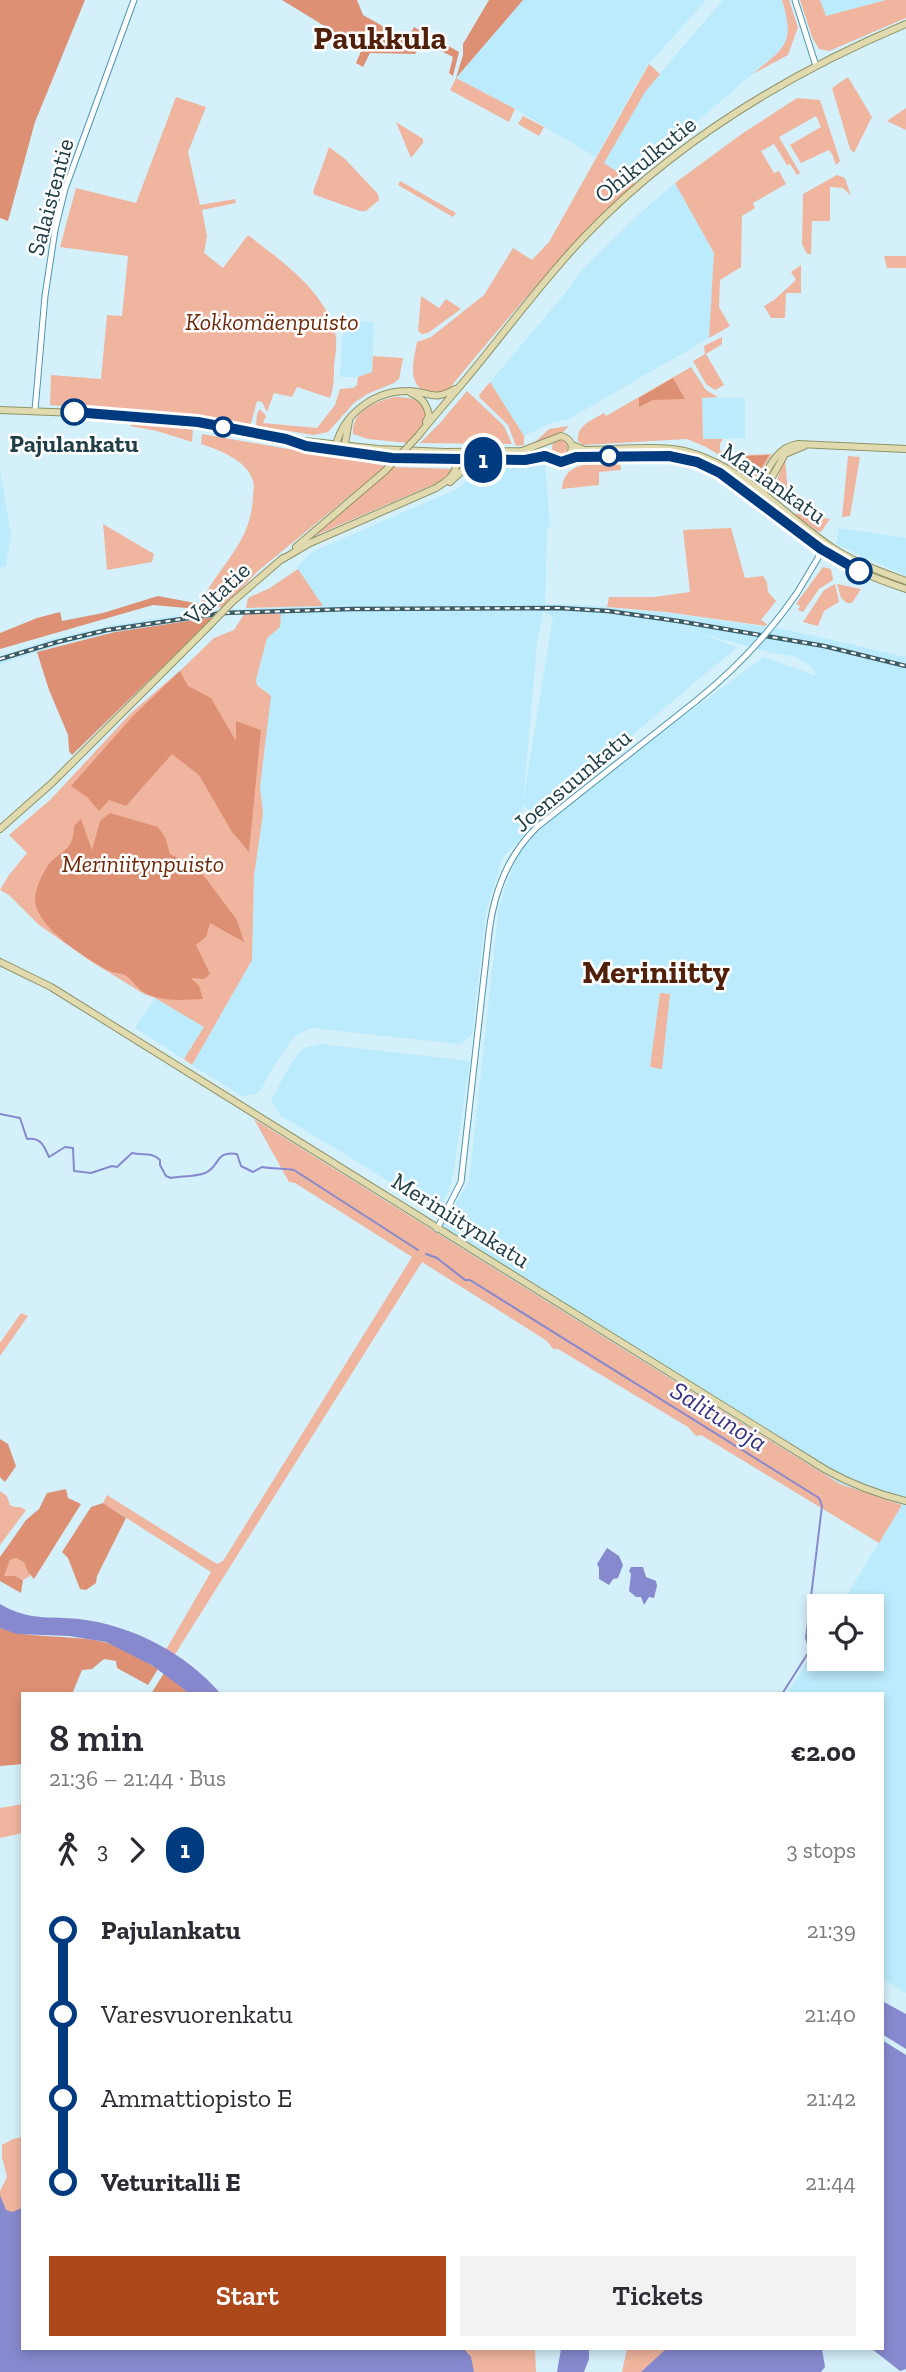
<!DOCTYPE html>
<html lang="en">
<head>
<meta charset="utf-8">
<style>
  body { margin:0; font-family:"Zilla Slab",serif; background:#f2f2f3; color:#2b2b33; height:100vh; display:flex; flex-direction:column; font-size:26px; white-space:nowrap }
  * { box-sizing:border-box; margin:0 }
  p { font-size:23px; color:#7c7c81 }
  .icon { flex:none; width:38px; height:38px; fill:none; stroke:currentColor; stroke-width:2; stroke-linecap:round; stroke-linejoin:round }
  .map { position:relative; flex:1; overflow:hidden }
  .sheet { position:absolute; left:21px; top:1692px; width:863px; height:658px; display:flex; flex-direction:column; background:#fff; border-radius:0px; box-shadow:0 4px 10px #0003 }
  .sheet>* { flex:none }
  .badge { padding:0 14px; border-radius:23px; font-size:24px; line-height:46px }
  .tools { position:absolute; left:807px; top:1594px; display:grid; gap:14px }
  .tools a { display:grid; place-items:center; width:77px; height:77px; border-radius:0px; background:#fff; box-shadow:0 4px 10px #0003; font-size:35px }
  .map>.badge { position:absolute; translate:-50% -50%; box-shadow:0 0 0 4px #fff }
  .legs { display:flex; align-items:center; gap:10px; height:77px; padding:0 28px; font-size:23px }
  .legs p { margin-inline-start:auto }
  .head { display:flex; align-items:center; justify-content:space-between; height:119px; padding:0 28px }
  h1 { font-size:38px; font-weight:600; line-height:52px }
  .action { display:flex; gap:14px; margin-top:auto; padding:14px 28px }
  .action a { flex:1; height:80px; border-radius:0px; background:#ad481b; color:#fff; font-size:28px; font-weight:600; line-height:80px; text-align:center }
  .action a+a { background:#f2f2f3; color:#2b2b33 }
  ul { padding:0 28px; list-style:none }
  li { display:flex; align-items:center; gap:24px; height:84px; font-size:26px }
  li i { display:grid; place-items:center; width:10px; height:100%; margin:0 9px; background:currentColor }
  li i::after { content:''; width:18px; height:18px; margin:-9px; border:5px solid; border-radius:50%; background:#fff }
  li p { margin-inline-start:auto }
  li:first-child i { background:linear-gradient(#0000 50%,currentColor 0) }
  li:last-child i { background:linear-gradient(currentColor 50%,#0000 0) }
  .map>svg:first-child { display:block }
  .built { fill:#bbebfc; fill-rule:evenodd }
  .green { fill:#f0b59e }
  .forest { fill:#dd9073 }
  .water { fill:#8789ce }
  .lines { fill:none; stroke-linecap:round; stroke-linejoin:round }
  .stream { stroke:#8789ce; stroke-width:2 }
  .minor-casing { stroke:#4e96ad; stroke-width:7 }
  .major-casing { stroke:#8f9467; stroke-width:8 }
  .minor { stroke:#fff; stroke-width:5 }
  .major { stroke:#e0daae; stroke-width:6 }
  .rail-casing { stroke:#3e5c66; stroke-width:4.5 }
  .rail { stroke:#fff; stroke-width:2; stroke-dasharray:5; stroke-linecap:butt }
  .minor-bridge-casing { stroke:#4e96ad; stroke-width:7; stroke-linecap:butt }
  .major-bridge-casing { stroke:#8f9467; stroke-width:8; stroke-linecap:butt }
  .minor-bridge { stroke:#fff; stroke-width:5 }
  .major-bridge { stroke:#e0daae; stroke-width:6 }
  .line-1-casing { stroke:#fff; stroke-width:16 }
  .line-1 { stroke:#003b80; stroke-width:10 }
  .stop-1-dot { fill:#fff; stroke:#003b80; stroke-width:3.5 }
  .labels { text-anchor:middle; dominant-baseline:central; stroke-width:5; stroke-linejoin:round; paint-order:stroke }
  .street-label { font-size:24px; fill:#203e48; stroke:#fff }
  .park-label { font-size:24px; font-style:italic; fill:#6f2a0b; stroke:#fff }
  .stop-label { font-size:24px; font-weight:bold; fill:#203e48; stroke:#fff }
  .water-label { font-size:26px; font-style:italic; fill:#393384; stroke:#fff }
  .district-label { font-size:32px; font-weight:bold; fill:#51200b; stroke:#fff }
</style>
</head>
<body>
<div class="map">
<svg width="906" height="2372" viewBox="0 0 906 2372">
  <rect width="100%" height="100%" fill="#d4f0fa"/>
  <path class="built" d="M 523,0 L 706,0 L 646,67 L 596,157 L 515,109 L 456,78 Z
    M 723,0 L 782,0 L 790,31 L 782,49 L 629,179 L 603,163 L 645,91 Z
    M 820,0 L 886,0 L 825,16 Z
    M 675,183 L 714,253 L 709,338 L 567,420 L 553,422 L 524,436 L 490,382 L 568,290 L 580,272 L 639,214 Z
    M 344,320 L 374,322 L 372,372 L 358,377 L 340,377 Z
    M 702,398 L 745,398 L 745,438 L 703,439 Z
    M 545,465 L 550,526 L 547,528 L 545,604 L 582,605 L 669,613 L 793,631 L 906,657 L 906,1993 L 882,1978 L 882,1694 L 787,1694 L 819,1642 L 819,1659 L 872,1659 L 872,1606 L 840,1606 L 902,1505 L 840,1484 L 437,1233 L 469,1182 L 499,907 L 515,859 L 536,833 L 571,803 L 658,735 L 764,657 L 816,676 L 812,667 L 794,656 L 772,653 L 693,631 L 656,626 L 700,633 L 737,647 L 537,815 L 523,805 L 521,820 L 531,827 L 503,857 L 486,911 L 472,1035 L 460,1044 L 311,1028 L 295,1036 L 276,1062 L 261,1089 L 256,1094 L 242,1096 L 192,1065 L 252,960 L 254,876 L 263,813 L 260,787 L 268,692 L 257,685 L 256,680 L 267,638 L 280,627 L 281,614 L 245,613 L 115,632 L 55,646 L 0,664 L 0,656 L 53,639 L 114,625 L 213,610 L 322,606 L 296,567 L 314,551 L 457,489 L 465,482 L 476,477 L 504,468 ZM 543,611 L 553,617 L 523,802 L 537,643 Z
    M 0,471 L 11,535 L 6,566 L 0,568 Z
    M 839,528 L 906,538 L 906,576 L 836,544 Z
    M 155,998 L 205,1027 L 184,1059 L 135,1028 Z
    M 320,1044 L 470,1061 L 454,1169 L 449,1191 L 440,1206 L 420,1200 L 280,1115 L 271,1100 L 292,1062 L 304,1048 Z"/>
  <path class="green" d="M 782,0 L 789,0 L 798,27 L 788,55 L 753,74 C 786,46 795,44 782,0 Z
    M 800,0 L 820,0 L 826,16 L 886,0 L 906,0 L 906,18 L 829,51 L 819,49 L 812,37 Z
    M 649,64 L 660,74 L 645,92 L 604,163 L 636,184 C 565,248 509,317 448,390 C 440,393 435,395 427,392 C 406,384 414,359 417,342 L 431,337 L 484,295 L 513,248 L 532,260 L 549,242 Z
    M 848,77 L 872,117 L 854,153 L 850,149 L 832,88 Z
    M 456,78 L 515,109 L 509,122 L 450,90 Z
    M 176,97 L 206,107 L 188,152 L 200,205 L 235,199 L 236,203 L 202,210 L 207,236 L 204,253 L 223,268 L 248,235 C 280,260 329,293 336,338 C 337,346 335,357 334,365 C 334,377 334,387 330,398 L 297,387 L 292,397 L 274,393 L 267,412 L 262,402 L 257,401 L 251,423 L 247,428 L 182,417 L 50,405 L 51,375 L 101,379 L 107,315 L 122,316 L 128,256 L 60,247 L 76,188 L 136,203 Z
    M 797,98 L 820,100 L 840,161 L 836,165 L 832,154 L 829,150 L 801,163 L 790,145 L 821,127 L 816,116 L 779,137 L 800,173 L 797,175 L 790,164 L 787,165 L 774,144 L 761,151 L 774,173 L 779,171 L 786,184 L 753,203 L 755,208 L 742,216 L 741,267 L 720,280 L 719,307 L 730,326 L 709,338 L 714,253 L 675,183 L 743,133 Z
    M 906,108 L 906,130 L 887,121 Z
    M 523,116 L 544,127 L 539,136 L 518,124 Z
    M 396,122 L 423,139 L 423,143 L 411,158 Z
    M 329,147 L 345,159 L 378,194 L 379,200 L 366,211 L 360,211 L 315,195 L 313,192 Z
    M 837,175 L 845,178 L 851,196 L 843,188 L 830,187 L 830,221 L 812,221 L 811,254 L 807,254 L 802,244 L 803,194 Z
    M 400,181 L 456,213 L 453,217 L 398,185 Z
    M 884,256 L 906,256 L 906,268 L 887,268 Z
    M 801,265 L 801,293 L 786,293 L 785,318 L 771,318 L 764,306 L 774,300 L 796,280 L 791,272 Z
    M 421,296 L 439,308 L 446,299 L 461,309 L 428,333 L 422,334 L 418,331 Z
    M 722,337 L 722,344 L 706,354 L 724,385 L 715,390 L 706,384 L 693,361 L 705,354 L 704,346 Z
    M 373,356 L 403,358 L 399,379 L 394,383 L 367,394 L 354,403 L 328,432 L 314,435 L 256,426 L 257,414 L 260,409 L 266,416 L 263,423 L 317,428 L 335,405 L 340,389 L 353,388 L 357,385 L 358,377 L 372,372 Z
    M 691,367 L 706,390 L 718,397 L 702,398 L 703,439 L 723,439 L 720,444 L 720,451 L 724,452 L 724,456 L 772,454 L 757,478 L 706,447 L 687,439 L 583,445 L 578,441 C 576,426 592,420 604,413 L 606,416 Z
    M 490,382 L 524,436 L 524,445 L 516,446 L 508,425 L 480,398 L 479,395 Z
    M 467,391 L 504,426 L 512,444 L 420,443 L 440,423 Z
    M 395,397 C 412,397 425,400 427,419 L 408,443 L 368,439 L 353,434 C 351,411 376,401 395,397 Z
    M 132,422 L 193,429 L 192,442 L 157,431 L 130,426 Z
    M 569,426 L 562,433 L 533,444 L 549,429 Z
    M 202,434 L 386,466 L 258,571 L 224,607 L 198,609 C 215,567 251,547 253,497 C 253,492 255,485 253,481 C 247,460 219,450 201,444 Z
    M552 448a8 8 0 1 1 16 0a8 8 0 1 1-16 0Z
    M 848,456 L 860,457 L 850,516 L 842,517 Z
    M 785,458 L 789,506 L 775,496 L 773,491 Z
    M 620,462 L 621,470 L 599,472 L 599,485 L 562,489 C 563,460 599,462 620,462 Z
    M 394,467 L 453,469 L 449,476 L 439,482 L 312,537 Z
    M 792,513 L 830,519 L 821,532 L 817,531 Z
    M 103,524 L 154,554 L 152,562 L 107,570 Z
    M 731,528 L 745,578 L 763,576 L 767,582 L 768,592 L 776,601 L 761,620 L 767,624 L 765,626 L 666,612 L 607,607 L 609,597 L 654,597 L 690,592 L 683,530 Z
    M 823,567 L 831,569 L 833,580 L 819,589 L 803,612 L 798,610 L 800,606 L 796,604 L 798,601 Z
    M 298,569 L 323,606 L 246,608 L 248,598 L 270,588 Z
    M 835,584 L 839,602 L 824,611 L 818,626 L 803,622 L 824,590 Z
    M 837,584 L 861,589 L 852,603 L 847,603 L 841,598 Z
    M 245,613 L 281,614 L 280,627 L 267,638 L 256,680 L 257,685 L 271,696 L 260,787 L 263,813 L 254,876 L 252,960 L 192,1065 L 184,1059 L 204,1027 L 155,998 L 144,994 L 92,962 L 39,925 L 9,895 L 0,890 L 9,875 L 27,853 L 9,835 L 51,799 L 131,713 L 183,668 L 214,638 L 234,630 Z
    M 660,993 L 670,994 L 662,1069 L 650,1067 Z
    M 254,1119 L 840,1484 L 902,1505 L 879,1543 L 701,1435 L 696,1436 L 688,1427 L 558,1349 L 553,1349 L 547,1341 L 422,1262 L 172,1659 L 164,1653 L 211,1572 L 103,1503 L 107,1495 L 217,1564 L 223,1561 L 412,1257 L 295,1183 L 289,1182 Z
    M 21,1313 L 28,1316 L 0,1356 L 0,1343 Z
    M 0,1491 L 7,1496 L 10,1505 L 14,1507 L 20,1507 L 26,1510 L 0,1545 Z
    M 16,1558 L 24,1561 L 30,1576 L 23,1580 L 15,1576 L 3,1576 L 10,1560 Z
    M 23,1804 L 23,1833 L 0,1838 L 0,1808 Z
    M 23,2137 L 23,2348 L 535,2349 L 536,2372 L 0,2372 L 0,2191 L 7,2177 L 2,2157 L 2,2145 L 13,2139 Z
    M 627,2349 L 627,2348 L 667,2349 L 641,2372 L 622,2372 Z"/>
  <path class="forest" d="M 0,0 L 85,0 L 35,122 L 8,221 L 0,218 Z
    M 282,0 L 357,0 L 363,15 L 407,40 L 414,27 L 459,52 L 453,76 L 449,73 L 453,57 L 422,41 L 415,54 L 370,53 L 363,67 L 356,63 L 362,49 Z
    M 489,0 L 523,0 L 456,78 L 463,55 L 463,44 Z
    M 673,378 L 685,399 L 653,400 L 639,407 L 639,398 Z
    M 769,455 L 757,475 L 726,457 Z
    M 158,596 L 200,604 L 198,609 L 153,605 L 0,649 L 0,633 L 37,618 L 60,612 L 62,621 L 103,613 Z
    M 214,617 L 72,755 L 69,751 L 68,735 L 49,690 L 37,652 L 115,632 Z
    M 180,671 L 188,686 L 211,698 L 236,741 L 236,721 L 261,730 L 249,852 L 232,832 L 199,775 L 172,754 L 126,806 L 109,800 L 99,811 L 87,797 L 71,786 L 133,716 Z
    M 110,813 L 158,827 L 165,837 L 170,854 L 186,862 L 189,872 L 195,864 L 237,920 L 244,942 L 210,923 L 206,937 L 196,945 L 210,974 L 204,979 L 191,978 L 199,986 L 203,999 C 183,1000 163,1002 145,993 C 137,989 132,979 125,975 C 120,973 114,973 109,971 C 87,959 35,927 35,899 C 35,889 43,872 49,864 C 62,850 74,850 74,826 L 81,819 L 92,850 L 100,821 Z
    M 0,1439 L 8,1444 L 16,1466 L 5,1482 L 0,1477 Z
    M 66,1489 L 68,1498 L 81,1504 L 34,1579 L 28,1572 L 24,1562 L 16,1558 L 10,1560 L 4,1576 L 15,1576 L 23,1580 L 21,1593 L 0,1581 L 0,1557 L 26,1520 L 39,1509 L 47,1493 Z
    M 103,1503 L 126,1518 L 97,1576 L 96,1583 L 86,1590 L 80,1589 L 68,1558 L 62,1552 L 91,1507 Z
    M 0,1628 C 33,1640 70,1634 104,1642 C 123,1646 142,1660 158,1669 L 148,1685 L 117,1668 L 116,1661 L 104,1659 L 92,1669 L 82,1670 L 72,1694 L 23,1694 L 23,1764 L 0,1766 Z
    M 164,1673 L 190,1694 L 151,1694 Z"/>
  <path class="water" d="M 607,1548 L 619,1556 L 623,1565 L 618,1578 L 613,1579 L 609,1585 L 599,1579 L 599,1568 L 597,1564 Z
    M 631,1567 L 643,1567 L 646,1577 L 656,1581 L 657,1586 L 654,1598 L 649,1597 L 644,1605 L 641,1597 L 636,1597 L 629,1591 L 631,1574 L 629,1571 Z
    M 0,1604 C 29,1621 48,1616 79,1619 C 132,1625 187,1654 221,1694 L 190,1694 L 153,1666 L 106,1642 L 69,1636 L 17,1634 L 0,1628 Z
    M 882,2001 L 906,2014 L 906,2049 L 882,2034 Z
    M 882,2040 L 906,2055 L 906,2369 L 900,2371 L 872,2349 L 882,2348 Z
    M 0,2195 L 6,2210 L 13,2212 L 23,2207 L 23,2348 L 464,2349 L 471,2357 L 474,2372 L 0,2372 Z
    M 667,2348 L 822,2349 L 825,2367 L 821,2372 L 641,2372 Z
    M 561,2349 L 589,2349 L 589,2359 L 584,2372 L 557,2372 Z"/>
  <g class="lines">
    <path class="stream" d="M 0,1114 L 20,1118 L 27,1139 C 41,1137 44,1146 49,1157 L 65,1147 L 73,1148 L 74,1171 L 91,1173 L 112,1166 L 117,1167 L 132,1153 C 143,1156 151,1151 160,1160 L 160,1165 L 166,1176 L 171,1178 C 182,1176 194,1177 205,1173 C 220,1167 215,1150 237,1154 L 241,1166 L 253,1172 L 262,1167 C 273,1169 282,1168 294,1170 L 418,1250
      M 426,1254 L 437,1258 L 465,1280 L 470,1280 L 819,1498 L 822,1506 L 806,1638 L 810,1650 L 782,1694
      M 22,1776 L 23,1782"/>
    <g class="minor-casing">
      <path id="minor" d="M 795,0 L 816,66
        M 35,410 L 45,296 L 55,230 L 65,189 L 134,0
        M 797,593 L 818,558 L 822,546
        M 437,1229 L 461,1182 L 489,932 C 494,892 507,856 537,827 L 696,701"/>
    </g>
    <g class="major-casing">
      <path id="major" d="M 411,393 C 422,398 426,403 429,415 L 426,422
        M 0,410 L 128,415 L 198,422 L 286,439 L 378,449 L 445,452 L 522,451 L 561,436 C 572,439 575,448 568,458
        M 418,436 C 433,417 450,398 466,379 C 506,331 542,281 585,236 C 674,143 787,74 906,24
        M 286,439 L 306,446 L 392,459 L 510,460 L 545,456 L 561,462 L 580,456 L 669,455 C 725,462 781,522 828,554 C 852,570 879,580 906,589
        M 336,445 C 344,414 374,391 407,391 C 429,390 431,403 455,389
        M 572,445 L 585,450 C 616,450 663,444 692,453 C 746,469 787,518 833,548 C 856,563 881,572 906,581
        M 344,449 L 349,421
        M 450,482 L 474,460
        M 757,491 C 767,472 775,447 798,444 L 906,449
        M 762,495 L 785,454 L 804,446
        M 296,547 L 385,471
        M 281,560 L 310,543 L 436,488 C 445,482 453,478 456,467 L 451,459
        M 232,602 L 283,558
        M 0,829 L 52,783 L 208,627
        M 0,962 L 51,987 L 826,1470 C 851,1484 877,1494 906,1501"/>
    </g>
    <use href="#minor" class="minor"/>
    <use href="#major" class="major"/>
    <g class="rail-casing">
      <path id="rail" d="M 0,659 L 57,642 L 107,630 L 223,613 L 352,609 L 559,608 L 608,611 L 678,621 L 824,646 L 906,666"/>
    </g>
    <use href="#rail" class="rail"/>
    <g class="minor-bridge-casing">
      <path id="minor-bridge" d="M 696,701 C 736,669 768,635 797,593"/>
    </g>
    <g class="major-bridge-casing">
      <path id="major-bridge" d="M 385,471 L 418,436
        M 208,627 L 232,602"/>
    </g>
    <use href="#minor-bridge" class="minor-bridge"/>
    <use href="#major-bridge" class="major-bridge"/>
  </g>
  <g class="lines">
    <g class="line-1-casing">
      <path id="line-1" d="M 74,412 L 198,422 L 286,439 L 306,446 L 392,458 L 525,460 L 545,456 L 561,462 L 576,457 L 669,456 L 697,462 L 720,473 L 821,549 L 859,571"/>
    </g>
    <use href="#line-1" class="line-1"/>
  </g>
  <g class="stop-1-dot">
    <circle cx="74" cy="412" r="12"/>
    <circle cx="223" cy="427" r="9"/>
    <circle cx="609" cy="456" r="9"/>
    <circle cx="859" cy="571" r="12"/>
  </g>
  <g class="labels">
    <g class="street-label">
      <text transform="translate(645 159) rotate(-39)">Ohikulkutie</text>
      <text transform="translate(50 197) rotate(-75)">Salaistentie</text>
      <text transform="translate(774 483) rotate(35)">Mariankatu</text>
      <text transform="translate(217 593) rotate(-43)">Valtatie</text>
      <text transform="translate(572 780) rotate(-40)">Joensuunkatu</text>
      <text transform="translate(461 1220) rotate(32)">Meriniitynkatu</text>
    </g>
    <g class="park-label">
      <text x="272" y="321">Kokkomäenpuisto</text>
      <text x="143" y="863">Meriniitynpuisto</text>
    </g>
    <g class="stop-label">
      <text x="74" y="443">Pajulankatu</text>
    </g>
    <g class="water-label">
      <text transform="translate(719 1416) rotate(32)">Salitunoja</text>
    </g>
    <g class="district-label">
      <text x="380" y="38">Paukkula</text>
      <text x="656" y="972">Meriniitty</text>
    </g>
  </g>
</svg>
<div class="tools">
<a><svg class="icon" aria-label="locate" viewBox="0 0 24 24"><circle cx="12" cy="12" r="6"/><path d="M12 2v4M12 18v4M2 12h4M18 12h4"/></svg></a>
</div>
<b class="badge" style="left:483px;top:460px;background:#003b80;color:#fff">1</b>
<section class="sheet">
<div class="head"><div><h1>8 min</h1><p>21:36 – 21:44 · Bus</p></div><b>€2.00</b></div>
<div class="legs"><svg class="icon" aria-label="walk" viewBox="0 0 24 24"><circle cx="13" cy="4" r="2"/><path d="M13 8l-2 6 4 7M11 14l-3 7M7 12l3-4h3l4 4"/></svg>3<svg class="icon" aria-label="forward" viewBox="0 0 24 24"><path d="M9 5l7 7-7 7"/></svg><b class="badge" style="background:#003b80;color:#fff">1</b><p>3 stops</p></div>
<ul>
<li><i style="color:#003b80"></i><b>Pajulankatu</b><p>21:39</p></li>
<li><i style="color:#003b80"></i><span>Varesvuorenkatu</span><p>21:40</p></li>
<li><i style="color:#003b80"></i><span>Ammattiopisto E</span><p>21:42</p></li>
<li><i style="color:#003b80"></i><b>Veturitalli E</b><p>21:44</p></li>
</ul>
<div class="action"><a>Start</a><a>Tickets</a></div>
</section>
</div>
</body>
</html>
